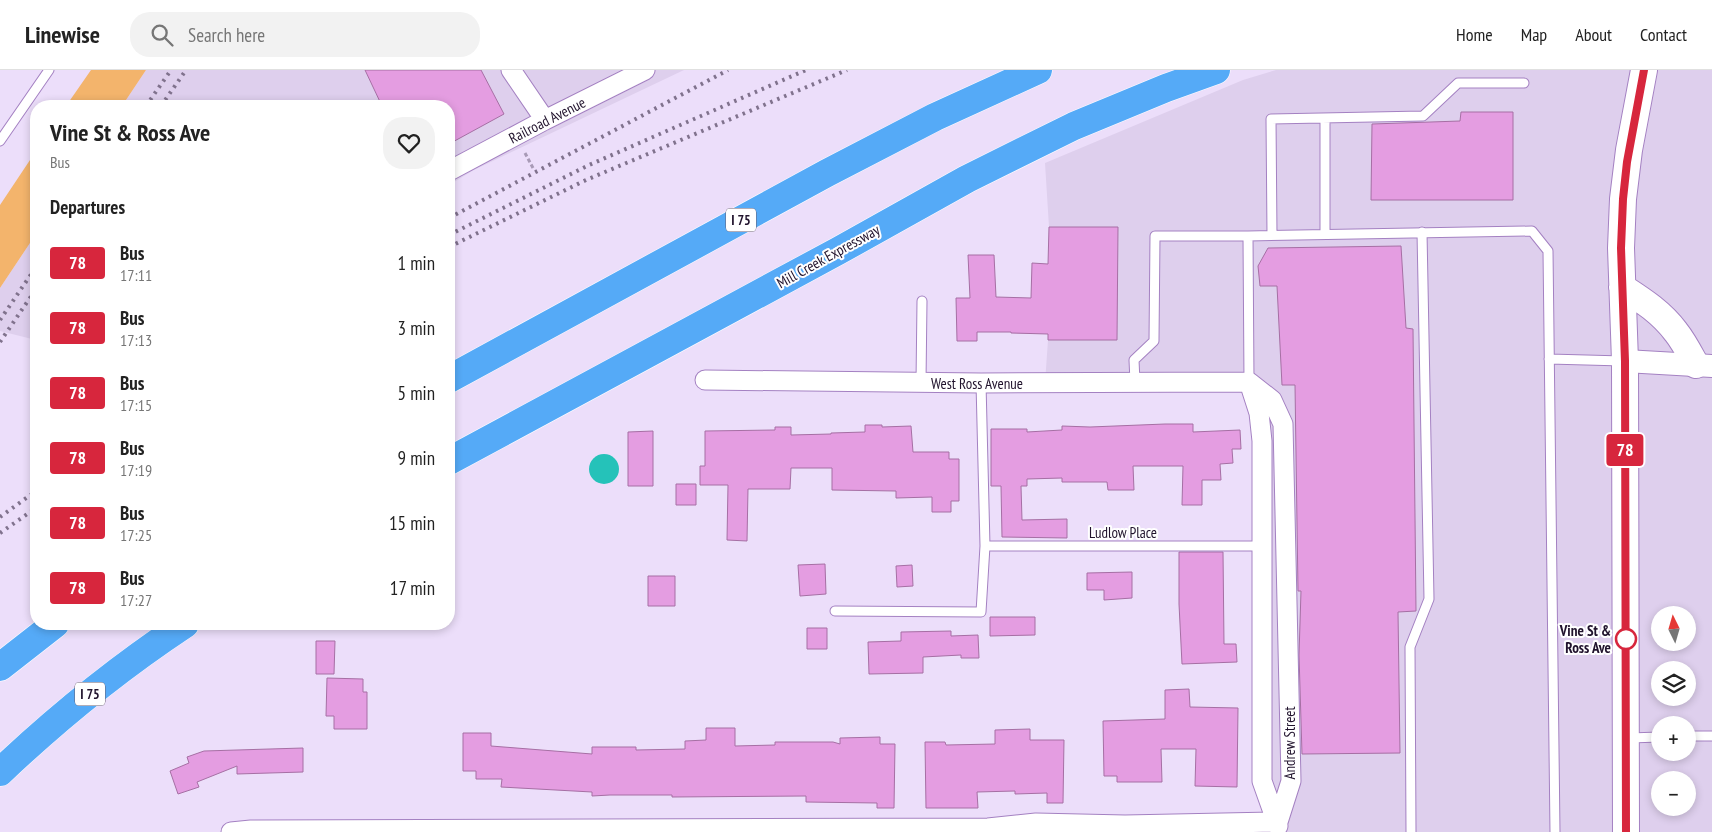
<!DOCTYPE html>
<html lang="en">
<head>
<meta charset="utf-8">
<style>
  body { margin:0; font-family:"PT Sans Narrow",sans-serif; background:#f2f2f2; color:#222; height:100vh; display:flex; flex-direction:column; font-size:19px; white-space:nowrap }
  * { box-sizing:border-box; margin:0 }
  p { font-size:16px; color:#767676 }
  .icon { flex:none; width:28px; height:28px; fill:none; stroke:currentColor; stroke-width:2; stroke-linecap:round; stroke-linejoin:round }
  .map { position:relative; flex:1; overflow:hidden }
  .sheet { position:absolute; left:30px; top:30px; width:425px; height:530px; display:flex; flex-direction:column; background:#fff; border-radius:20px; box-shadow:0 2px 8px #0003 }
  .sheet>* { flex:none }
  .badge { padding:0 10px; border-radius:4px; font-size:18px; line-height:32px }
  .needle { width:32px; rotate:355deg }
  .controls { position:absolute; left:1651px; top:536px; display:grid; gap:10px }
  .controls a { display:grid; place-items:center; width:45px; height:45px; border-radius:50%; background:#fff; box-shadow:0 2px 8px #0003; font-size:25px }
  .map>.badge { position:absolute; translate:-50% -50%; box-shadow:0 0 0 2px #fff }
  h2 { padding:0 20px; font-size:19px; line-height:45px }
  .round { display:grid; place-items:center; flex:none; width:52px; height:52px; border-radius:20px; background:#f2f2f2 }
  .summary { display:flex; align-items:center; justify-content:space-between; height:85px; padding:0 20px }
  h1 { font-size:24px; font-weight:700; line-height:38px }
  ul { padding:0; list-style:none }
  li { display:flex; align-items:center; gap:15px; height:65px; padding:0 20px }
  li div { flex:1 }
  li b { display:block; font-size:19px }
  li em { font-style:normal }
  li .badge { min-width:55px; font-weight:700; text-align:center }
  header { display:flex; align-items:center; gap:30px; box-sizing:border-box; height:70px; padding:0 25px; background:#fff; border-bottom:1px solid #e0e0e0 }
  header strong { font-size:24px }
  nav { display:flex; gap:28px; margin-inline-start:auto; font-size:18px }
  .search { width:350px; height:45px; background:#f2f2f2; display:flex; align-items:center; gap:12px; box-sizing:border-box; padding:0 18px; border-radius:20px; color:#767676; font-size:19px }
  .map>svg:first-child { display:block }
  .built { fill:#decfed; fill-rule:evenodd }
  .green { fill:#f3b46c }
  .water { fill:#25c2b9 }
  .building { fill:#e49de1; stroke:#a66fa4 }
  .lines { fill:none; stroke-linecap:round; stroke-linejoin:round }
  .service-casing { stroke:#a481c2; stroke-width:11 }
  .minor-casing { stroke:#a481c2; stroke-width:21 }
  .tertiary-casing { stroke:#a481c2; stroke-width:24 }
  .secondary-casing { stroke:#a481c2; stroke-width:28 }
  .motorway-casing { stroke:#fff; stroke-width:29 }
  .path { stroke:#a89ab6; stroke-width:3; stroke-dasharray:4 2.5; stroke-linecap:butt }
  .service { stroke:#fff; stroke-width:9 }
  .minor { stroke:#fff; stroke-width:19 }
  .tertiary { stroke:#fff; stroke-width:22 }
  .secondary { stroke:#fff; stroke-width:26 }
  .motorway { stroke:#55aaf7; stroke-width:28 }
  .rail { stroke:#80728d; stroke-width:4; stroke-dasharray:2.5 5; stroke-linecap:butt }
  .line-casing { stroke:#fff; stroke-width:11 }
  .line { stroke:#d7263d; stroke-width:8 }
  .stop-dot { fill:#fff; stroke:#d7263d; stroke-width:2.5 }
  .labels { text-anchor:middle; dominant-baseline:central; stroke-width:4; stroke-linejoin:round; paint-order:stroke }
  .shield { fill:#fff; stroke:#645a6c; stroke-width:1 }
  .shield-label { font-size:14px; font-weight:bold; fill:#21132d }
  .street-label { font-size:15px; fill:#21132d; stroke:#fff }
  .stop-label { font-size:15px; font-weight:bold; fill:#21132d; stroke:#fff; text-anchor:end }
</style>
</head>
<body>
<header>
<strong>Linewise</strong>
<div class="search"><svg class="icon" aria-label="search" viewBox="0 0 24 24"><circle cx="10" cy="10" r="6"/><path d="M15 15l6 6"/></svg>Search here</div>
<nav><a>Home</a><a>Map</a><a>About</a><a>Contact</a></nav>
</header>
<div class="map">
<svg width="1712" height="762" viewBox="0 0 1712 762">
  <rect width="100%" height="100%" fill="#ecdefa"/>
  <path class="built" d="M 146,0 L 684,0 L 474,100 L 449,115 L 449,36 L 122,36 Z
    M 1276,0 L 1712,0 L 1712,762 L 1254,762 L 1254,752 L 1277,752 L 1262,711 L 1261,476 L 1249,312 L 1045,313 L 1048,270 L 1049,157 L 1045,93 L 1243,10 ZM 1660,545 L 1688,545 L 1688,572 L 1660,572 ZM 1660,600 L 1688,600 L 1688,628 L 1660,628 ZM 1660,655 L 1688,655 L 1688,682 L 1660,682 ZM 1660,710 L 1688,710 L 1688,738 L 1660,738 Z
    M 36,164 L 36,270 L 0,261 L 0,218 Z"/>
  <path class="green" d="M 91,0 L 146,0 L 122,36 L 66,36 Z
    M 36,81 L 36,164 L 0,218 L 0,135 Z"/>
  <path class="water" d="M589 399a15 15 0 1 1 30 0a15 15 0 1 1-30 0Z"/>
  <path class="building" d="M 365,0 L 481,0 L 504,44 L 449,74 L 449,36 L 382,36 Z
    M 1461,42 L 1513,42 L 1513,130 L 1371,130 L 1372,54 L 1460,51 Z
    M 1049,157 L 1118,157 L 1117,270 L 1048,270 L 1048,264 L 1011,263 L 1011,262 L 977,262 L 977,271 L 957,271 L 956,228 L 970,228 L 968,185 L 994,185 L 996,227 L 1031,228 L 1032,193 L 1048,194 Z
    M 1401,176 L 1406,258 L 1413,259 L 1416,541 L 1398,542 L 1400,683 L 1302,684 L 1299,585 L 1301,521 L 1298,521 L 1295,315 L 1282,315 L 1277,216 L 1260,216 L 1258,196 L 1268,178 Z
    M 1165,354 L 1193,354 L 1193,362 L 1240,360 L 1241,379 L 1232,379 L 1233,393 L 1220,394 L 1221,410 L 1202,410 L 1202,435 L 1182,435 L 1183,396 L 1133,396 L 1134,420 L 1108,420 L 1107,412 L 1062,412 L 1062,408 L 1027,409 L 1027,416 L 1021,416 L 1022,450 L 1067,449 L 1067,468 L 1002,467 L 1001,416 L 991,416 L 991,359 L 1027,359 L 1027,362 L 1062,360 L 1062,356 L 1090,357 Z
    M 865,355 L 882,355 L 882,357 L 911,356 L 913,382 L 949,382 L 949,389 L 959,389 L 959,431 L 951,431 L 951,442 L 932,442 L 932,427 L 896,428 L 896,421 L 832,420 L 832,398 L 791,398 L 790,419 L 748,419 L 747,471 L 727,470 L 728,415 L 700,415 L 700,396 L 705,396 L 705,361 L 775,360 L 775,357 L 791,357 L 791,365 L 831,364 L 831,363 L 865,362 Z
    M 653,361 L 653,416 L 628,416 L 628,362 Z
    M 676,414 L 696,414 L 696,435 L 676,435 Z
    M 1179,482 L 1223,482 L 1224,574 L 1236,574 L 1237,592 L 1182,594 L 1179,534 Z
    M 825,494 L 826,524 L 800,526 L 798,495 Z
    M 912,495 L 913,516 L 897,517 L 896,496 Z
    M 1132,502 L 1132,528 L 1104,530 L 1104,520 L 1087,520 L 1087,503 Z
    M 648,506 L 675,506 L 675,536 L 648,536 Z
    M 990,547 L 1035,547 L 1035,565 L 990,566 Z
    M 807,558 L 827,558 L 827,579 L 807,579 Z
    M 951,561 L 951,566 L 978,565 L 979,588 L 961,588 L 961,585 L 923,587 L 923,603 L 869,604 L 868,572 L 901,571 L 901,562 Z
    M 316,571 L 335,571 L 334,604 L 316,604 Z
    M 327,608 L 363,609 L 363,622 L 367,622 L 367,659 L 334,659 L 334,646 L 326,646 Z
    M 1189,619 L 1190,637 L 1238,638 L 1237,717 L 1195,716 L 1196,679 L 1161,679 L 1162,712 L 1117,712 L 1117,706 L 1104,706 L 1103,651 L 1165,649 L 1165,620 Z
    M 706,658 L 735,658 L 735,676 L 775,675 L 775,672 L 833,672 L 840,674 L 840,668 L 880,667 L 880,674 L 895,674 L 894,738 L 877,738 L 877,733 L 806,732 L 806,726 L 672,727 L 672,725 L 610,725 L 592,726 L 592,722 L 501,717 L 502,709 L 476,709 L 476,701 L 463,701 L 463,663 L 491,663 L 491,676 L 592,684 L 592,677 L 636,677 L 636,680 L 685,679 L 685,671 L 706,670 Z
    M 1030,659 L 1030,670 L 1064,670 L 1063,733 L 1047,733 L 1047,723 L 1015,724 L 1015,721 L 977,722 L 978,738 L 926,738 L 925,672 L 945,672 L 946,675 L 995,674 L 995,660 Z
    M 303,678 L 303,702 L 237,704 L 237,696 L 197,712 L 199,717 L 178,724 L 170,701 L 189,693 L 187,687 L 204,681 Z"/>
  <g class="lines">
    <g class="service-casing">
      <path id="service" d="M 1325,48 L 1325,164
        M 0,71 L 49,0
        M 1272,165 L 1271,49 L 1423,46 L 1458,13 L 1524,13
        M 1549,289 L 1623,291
        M 921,312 L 922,231
        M 1135,312 L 1134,290 L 1154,271 L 1155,166 L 1248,166
        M 1249,312 L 1248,166 L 1532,161 L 1548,181 L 1555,762
        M 985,476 L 1261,476
        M 835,541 L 981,542 L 985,476 L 981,313
        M 1688,666 L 1712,666
        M 1629,668 L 1660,667
        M 1411,762 L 1410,577 L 1429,529 L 1422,162"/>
    </g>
    <g class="minor-casing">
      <path id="minor" d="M 511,0 L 545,50
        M 449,101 L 545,50 L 645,0
        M 705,310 L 981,313 L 1249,312
        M 1249,312 L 1272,330 L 1283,354 L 1291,711 L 1278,752
        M 1249,312 L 1259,343 L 1262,371 L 1262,711 L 1278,756
        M 231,762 L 251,760 L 988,758 L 1036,753 L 1125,755 L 1278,752"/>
    </g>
    <g class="tertiary-casing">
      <path id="tertiary" d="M 1625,291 L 1712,296"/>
    </g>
    <g class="secondary-casing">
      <path id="secondary" d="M 1622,217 C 1642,230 1661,242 1676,262 C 1684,272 1690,284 1696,295
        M 1626,762 L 1625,291 L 1621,178 L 1623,129 L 1629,80 L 1644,0"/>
    </g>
    <g class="motorway-casing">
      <path id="motorway" d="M 449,309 L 827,103 L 935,47 L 1038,0
        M 449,391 L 838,181 L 967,109 L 1074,56 L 1166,18 L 1216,0
        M 0,597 L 55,554
        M 0,702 C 57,648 120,597 185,554"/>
    </g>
    <path class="path" d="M 525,83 L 533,98"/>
    <use href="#service" class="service"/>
    <use href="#minor" class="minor"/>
    <use href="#tertiary" class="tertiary"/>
    <use href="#secondary" class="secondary"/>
    <use href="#motorway" class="motorway"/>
    <path class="rail" d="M 146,36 L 171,0
      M 161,36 L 186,0
      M 449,148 L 728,0
      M 449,165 L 589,95 L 806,0
      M 449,177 L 586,110 L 847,0
      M 0,250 L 36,197
      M 0,272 L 36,219
      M 0,447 L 36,421
      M 0,463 L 36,438"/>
  </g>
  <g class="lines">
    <g class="line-casing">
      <path id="line" d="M 1626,762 L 1625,291 L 1621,178 L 1623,129 L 1627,92 L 1644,0"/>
    </g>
    <use href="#line" class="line"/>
  </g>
  <circle class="stop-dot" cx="1626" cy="569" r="10"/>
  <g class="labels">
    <g class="shield">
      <rect x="726" y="138.5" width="30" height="23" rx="4"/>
      <rect x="75" y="612.5" width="30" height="23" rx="4"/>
    </g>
    <g class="shield-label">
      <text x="741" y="150">I 75</text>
      <text x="90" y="624">I 75</text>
    </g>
    <g class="street-label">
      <text transform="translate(547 50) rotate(-27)">Railroad Avenue</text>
      <text transform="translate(828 186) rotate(-29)">Mill Creek Expressway</text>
      <text x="977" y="313">West Ross Avenue</text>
      <text x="1123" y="462">Ludlow Place</text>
      <text transform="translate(1289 673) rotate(-90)">Andrew Street</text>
    </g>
    <g class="stop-label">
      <text x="1611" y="560">Vine St &amp;<tspan x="1611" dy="17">Ross Ave</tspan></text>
    </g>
  </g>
</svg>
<div class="controls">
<a><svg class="needle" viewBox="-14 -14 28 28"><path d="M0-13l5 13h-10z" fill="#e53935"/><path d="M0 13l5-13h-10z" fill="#767676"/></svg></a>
<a><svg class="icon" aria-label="layers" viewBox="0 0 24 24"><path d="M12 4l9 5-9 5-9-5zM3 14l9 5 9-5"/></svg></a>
<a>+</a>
<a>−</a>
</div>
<b class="badge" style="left:1625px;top:380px;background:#d7263d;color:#fff">78</b>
<section class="sheet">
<div class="summary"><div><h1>Vine St &amp; Ross Ave</h1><p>Bus</p></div><a class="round"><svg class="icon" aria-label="heart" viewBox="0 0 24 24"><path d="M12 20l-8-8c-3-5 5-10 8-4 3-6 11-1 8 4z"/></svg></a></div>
<h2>Departures</h2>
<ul>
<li><span class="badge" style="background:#d7263d;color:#fff">78</span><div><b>Bus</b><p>17:11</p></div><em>1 min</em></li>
<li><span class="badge" style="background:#d7263d;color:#fff">78</span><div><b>Bus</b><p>17:13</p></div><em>3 min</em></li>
<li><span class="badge" style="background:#d7263d;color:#fff">78</span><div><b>Bus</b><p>17:15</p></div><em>5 min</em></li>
<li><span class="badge" style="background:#d7263d;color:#fff">78</span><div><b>Bus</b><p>17:19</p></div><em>9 min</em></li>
<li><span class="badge" style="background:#d7263d;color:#fff">78</span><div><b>Bus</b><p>17:25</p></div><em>15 min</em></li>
<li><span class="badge" style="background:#d7263d;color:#fff">78</span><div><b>Bus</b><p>17:27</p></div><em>17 min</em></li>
</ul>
</section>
</div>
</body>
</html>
